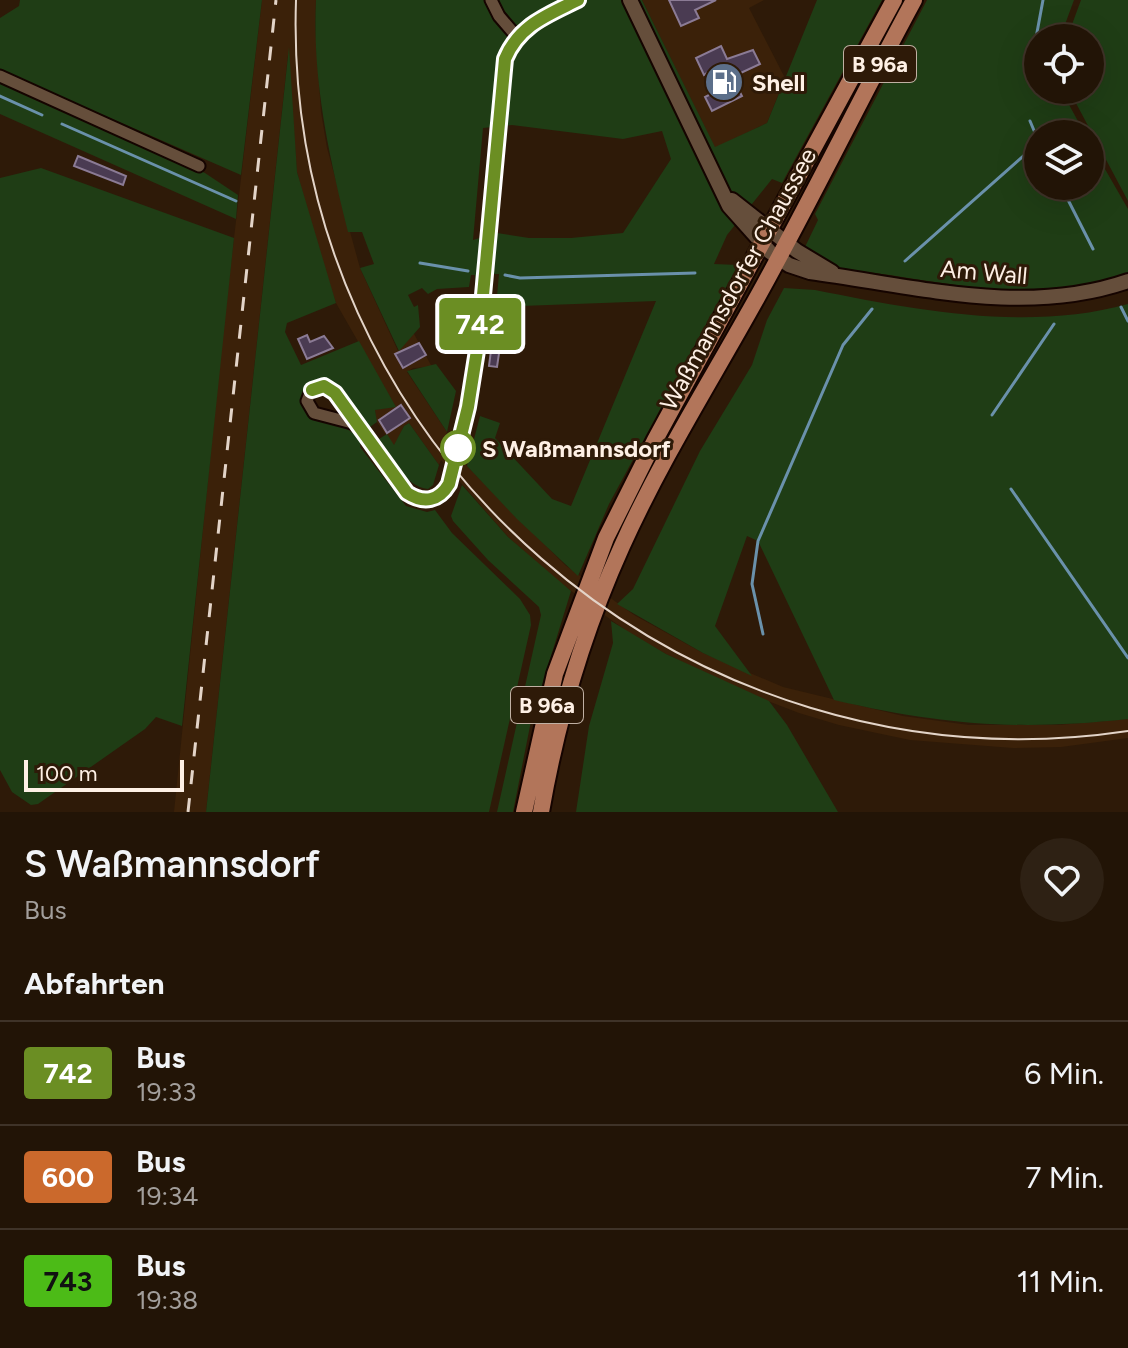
<!DOCTYPE html>
<html lang="de">
<head>
<meta charset="utf-8">
<style>
  body { margin:0; font-family:Figtree,sans-serif; background:#2e2114; color:#f1f3f6; height:100vh; display:flex; flex-direction:column; font-size:30px; white-space:nowrap }
  * { box-sizing:border-box; margin:0 }
  p { font-size:26px; color:#a29e9b }
  .icon { flex:none; width:44px; height:44px; fill:none; stroke:currentColor; stroke-width:2; stroke-linecap:round; stroke-linejoin:round }
  .map { position:relative; height:812px; overflow:hidden }
  .panel { display:flex; flex-direction:column; background:#221406; flex:1 }
  .panel>* { flex:none }
  .badge { padding:0 16px; border-radius:6px; font-size:28px; line-height:52px }
  .buttons { position:absolute; left:1024px; top:24px; display:grid; gap:16px }
  .buttons a { display:grid; place-items:center; width:80px; height:80px; border-radius:50%; background:#221406; box-shadow:0 8px 32px #0002,0 0 0 2px #3f3328; font-size:40px }
  .scale { position:absolute; left:24px; bottom:20px; width:160px; box-sizing:border-box; padding-left:8px; border:4px solid #fef0e5; border-top:0; font-size:22px; line-height:28px; white-space:nowrap; color:#fef0e5; -webkit-text-stroke:6px #2e1a08; paint-order:stroke }
  .map>.badge { position:absolute; translate:-50% -50%; box-shadow:0 0 0 4px #fff }
  h2 { padding:0 24px; font-size:30px; line-height:72px }
  .round { display:grid; place-items:center; flex:none; width:84px; height:84px; border-radius:42px; background:#2e2114 }
  .summary { display:flex; align-items:center; justify-content:space-between; height:136px; padding:0 24px }
  h1 { font-size:38px; font-weight:600; line-height:60px }
  ul { padding:0; list-style:none }
  li { display:flex; align-items:center; gap:24px; height:104px; padding:0 24px; border-top:2px solid #3f3328 }
  li div { flex:1 }
  li b { display:block; font-size:30px }
  li em { font-style:normal }
  li .badge { min-width:88px; font-weight:700; text-align:center }
  .map>svg:first-child { display:block }
  .built { fill:#3b2109 }
  .green { fill:#1f3d15; fill-rule:evenodd }
  .lines { fill:none; stroke-linecap:round; stroke-linejoin:round }
  .stream { stroke:#6a91ab; stroke-width:3 }
  .building { fill:#4a3b52; stroke:#8b7b95; stroke-width:2 }
  .minor-casing { stroke:#150400; stroke-width:15 }
  .tertiary-casing { stroke:#150400; stroke-width:18 }
  .primary-casing { stroke:#150400; stroke-width:20 }
  .minor { stroke:#654e3b; stroke-width:11 }
  .tertiary { stroke:#654e3b; stroke-width:14 }
  .primary { stroke:#b2755a; stroke-width:16 }
  .tram { stroke:#e3d4c8; stroke-width:2 }
  .rail { stroke:#e3d4c8; stroke-width:3; stroke-dasharray:14 14; stroke-linecap:butt }
  .line-casing { stroke:#fff; stroke-width:18 }
  .line { stroke:#6b8e23; stroke-width:12 }
  .stop-dot { fill:#fff; stroke:#6b8e23; stroke-width:4 }
  .labels { text-anchor:middle; dominant-baseline:central; stroke-width:6; stroke-linejoin:round; paint-order:stroke }
  .shield { fill:#2e1a08; stroke:#c0b0a3; stroke-width:2 }
  .shield-label { font-size:22px; font-weight:bold; fill:#fef0e5 }
  .poi-label { font-size:24px; font-weight:bold; fill:#fef0e5; stroke:#2e1a08; text-anchor:start }
  .street-label { font-size:24px; fill:#fef0e5; stroke:#2e1a08 }
  .stop-label { font-size:24px; font-weight:bold; fill:#fef0e5; stroke:#2e1a08; text-anchor:start }
</style>
</head>
<body>
<div class="map">
<svg width="1128" height="812" viewBox="0 0 1128 812">
  <rect width="100%" height="100%" fill="#2e1a08"/>
  <path class="built" d="M 262,0 L 316,0 L 315,25 L 321,112 L 327,148 L 360,268 L 398,351 L 413,332 L 432,367 L 413,368 L 407,372 L 447,432 L 446,439 L 467,466 L 565,565 L 634,615 L 703,653 L 783,687 L 903,716 L 969,725 L 1058,725 L 1128,719 L 1128,738 L 1061,747 L 1013,748 L 910,740 L 839,725 L 799,713 L 742,691 L 666,654 L 632,635 L 556,580 L 508,537 L 441,460 L 439,465 L 409,423 L 404,426 L 394,446 L 376,421 L 375,410 L 395,406 L 336,303 L 318,250 L 297,172 L 288,55 L 206,812 L 174,812 L 224,323 Z
    M 642,0 L 764,0 L 749,8 L 785,78 L 767,123 L 715,148 Z"/>
  <path class="green" d="M 20,0 L 262,0 L 241,175 L 0,70 L 0,18 L 19,6 Z
    M 316,0 L 642,0 L 715,147 L 767,123 L 817,0 L 882,0 L 782,183 L 772,179 L 727,235 L 714,264 L 738,265 L 609,504 L 578,576 L 517,519 L 467,466 L 480,416 L 500,423 L 495,438 L 552,499 L 571,506 L 656,301 L 496,307 L 499,274 L 493,274 L 491,304 L 488,301 L 490,274 L 479,275 L 475,284 L 475,275 L 471,275 L 469,287 L 437,289 L 428,294 L 422,288 L 408,295 L 414,307 L 418,305 L 420,327 L 399,351 L 360,268 L 374,264 L 362,232 L 348,232 C 329,156 312,80 316,0 ZM 512,125 L 623,139 L 662,131 L 671,159 L 623,233 L 571,238 L 529,238 L 497,233 L 499,208 L 495,212 L 493,234 L 473,240 L 483,128 Z
    M 927,0 L 1074,0 L 1060,38 L 1038,38 L 1038,90 L 1061,90 L 1085,134 L 1038,134 L 1038,186 L 1090,186 L 1090,143 L 1128,209 L 1128,275 C 1050,300 987,290 908,278 C 886,274 863,272 841,268 L 830,265 L 805,247 L 818,220 L 815,214 Z
    M 1081,0 L 1128,0 L 1128,201 L 1069,90 L 1090,90 L 1090,38 L 1067,38 Z
    M 289,47 L 297,172 L 336,303 L 287,323 L 285,332 L 301,365 L 359,341 L 396,407 L 375,410 L 377,422 L 367,429 L 336,384 L 323,379 C 307,380 299,391 302,406 C 316,429 340,417 361,440 L 360,447 L 406,506 L 427,512 L 435,510 L 452,533 L 520,599 L 530,615 L 531,625 L 489,812 L 206,812 Z
    M 0,83 L 205,173 L 238,195 L 236,219 L 0,114 Z
    M 41,168 L 234,238 L 182,726 L 156,717 L 145,729 L 38,804 L 31,805 L 12,792 L 0,770 L 0,178 Z
    M 784,288 L 815,290 C 916,310 1027,332 1128,304 L 1128,719 C 1018,731 942,725 834,700 L 758,541 L 747,536 L 715,626 L 752,676 L 703,653 L 617,604 L 633,589 L 700,451 L 752,365 L 767,320 Z
    M 436,364 L 456,391 L 447,432 L 407,371 Z
    M 409,423 L 439,465 L 433,485 L 428,489 C 405,487 391,456 379,439 L 387,434 L 394,445 L 404,426 Z
    M 462,485 L 508,537 L 571,591 L 531,721 L 513,812 L 497,812 L 541,615 L 539,607 L 488,560 L 453,521 L 451,516 Z
    M 611,621 L 666,654 L 769,701 L 787,725 L 838,812 L 576,812 L 589,726 L 613,643 Z"/>
  <g class="lines">
    <path class="stream" d="M 1031,65 L 1043,0
      M 0,96 L 42,115
      M 1030,121 L 1038,140
      M 62,124 L 236,201
      M 1061,186 L 1093,249
      M 905,261 L 1038,143
      M 420,263 L 468,271
      M 505,275 L 520,278 L 695,273
      M 1121,307 L 1128,321
      M 992,415 L 1054,324
      M 1011,489 L 1128,658
      M 763,634 L 752,584 L 758,541 L 843,345 L 872,309"/>
  </g>
  <path class="building" d="M 669,0 L 716,0 L 695,10 L 699,18 L 681,26 Z
    M 721,46 L 727,59 L 753,50 L 760,64 L 732,77 L 742,96 L 712,111 L 705,97 L 717,91 L 708,72 L 704,75 L 696,58 Z
    M 78,156 L 126,176 L 123,185 L 74,166 Z
    M 495,319 L 504,320 L 497,367 L 489,366 Z
    M 307,335 L 310,342 L 324,336 L 333,348 L 307,359 L 298,339 Z
    M 419,343 L 426,355 L 403,368 L 395,354 Z
    M 401,405 L 410,418 L 387,433 L 379,420 Z"/>
  <g class="lines">
    <g class="minor-casing">
      <path id="minor" d="M 491,0 L 499,16 L 517,37
        M 0,76 L 199,166
        M 356,424 L 314,413 L 307,401 C 311,386 324,381 335,393 L 407,493 C 424,504 438,501 449,484 L 468,407 L 479,338 L 505,59 C 519,25 548,15 579,0"/>
    </g>
    <g class="tertiary-casing">
      <path id="tertiary" d="M 630,0 L 729,206 L 770,252 L 789,265 L 810,272 C 915,286 1024,317 1128,281
        M 732,200 L 797,251 L 832,272"/>
    </g>
    <g class="primary-casing">
      <path id="primary" d="M 524,812 L 555,674 L 606,538 L 655,440 L 894,0
        M 541,812 C 557,720 584,630 622,546 C 663,455 717,371 764,285 C 816,190 863,94 914,0"/>
    </g>
    <use href="#minor" class="minor"/>
    <use href="#tertiary" class="tertiary"/>
    <use href="#primary" class="primary"/>
    <path class="tram" d="M 296,0 C 281,449 688,797 1128,731"/>
    <path class="rail" d="M 188,812 L 276,0"/>
  </g>
  <g class="lines">
    <g class="line-casing">
      <path id="line" d="M 312,390 L 324,386 L 335,393 L 407,493 C 424,504 439,501 449,484 L 468,407 L 479,338 L 505,59 C 519,25 548,15 578,0"/>
    </g>
    <use href="#line" class="line"/>
  </g>
  <defs>
    <g id="fuel-disc" transform="scale(2)"><circle r="9.5" fill="#5c6f8a" stroke="#2e1a08"/><path d="M-5.5-6h7V0h2V4h1.3V-2.5L3-4.5l.8-.8L6-3V5H2.5V1h-1V6h-7ZM-4.2-4.7v3.2H.2V-4.7Z" fill="#fff"/></g>
  </defs>
  <g fill-rule="evenodd">
    <use href="#fuel-disc" x="724" y="82"/>
  </g>
  <circle class="stop-dot" cx="458" cy="448" r="16"/>
  <g class="labels">
    <g class="shield">
      <rect x="844" y="46" width="72" height="36" rx="6"/>
      <rect x="511" y="687" width="72" height="36" rx="6"/>
    </g>
    <g class="shield-label">
      <text x="880" y="64">B 96a</text>
      <text x="547" y="705">B 96a</text>
    </g>
    <g class="poi-label">
      <text x="752" y="82">Shell</text>
    </g>
    <g class="street-label">
      <text transform="translate(984 272) rotate(5)">Am Wall</text>
      <text transform="translate(738 279) rotate(-61)">Waßmannsdorfer Chaussee</text>
    </g>
    <g class="stop-label">
      <text x="482" y="448">S Waßmannsdorf</text>
    </g>
  </g>
</svg>
<div class="buttons">
<a><svg class="icon" aria-label="locate" viewBox="0 0 24 24"><circle cx="12" cy="12" r="6"/><path d="M12 2v4M12 18v4M2 12h4M18 12h4"/></svg></a>
<a><svg class="icon" aria-label="layers" viewBox="0 0 24 24"><path d="M12 4l9 5-9 5-9-5zM3 14l9 5 9-5"/></svg></a>
</div>
<div class="scale">100 m</div>
<b class="badge" style="left:480px;top:324px;background:#6b8e23;color:#fff">742</b>
</div>
<section class="panel">
<div class="summary"><div><h1>S Waßmannsdorf</h1><p>Bus</p></div><a class="round"><svg class="icon" aria-label="heart" viewBox="0 0 24 24"><path d="M12 20l-8-8c-3-5 5-10 8-4 3-6 11-1 8 4z"/></svg></a></div>
<h2>Abfahrten</h2>
<ul>
<li><span class="badge" style="background:#6b8e23;color:#fff">742</span><div><b>Bus</b><p>19:33</p></div><em>6 Min.</em></li>
<li><span class="badge" style="background:#cb692c;color:#fff">600</span><div><b>Bus</b><p>19:34</p></div><em>7 Min.</em></li>
<li><span class="badge" style="background:#4cbb17;color:#111">743</span><div><b>Bus</b><p>19:38</p></div><em>11 Min.</em></li>
</ul>
</section>
</body>
</html>
